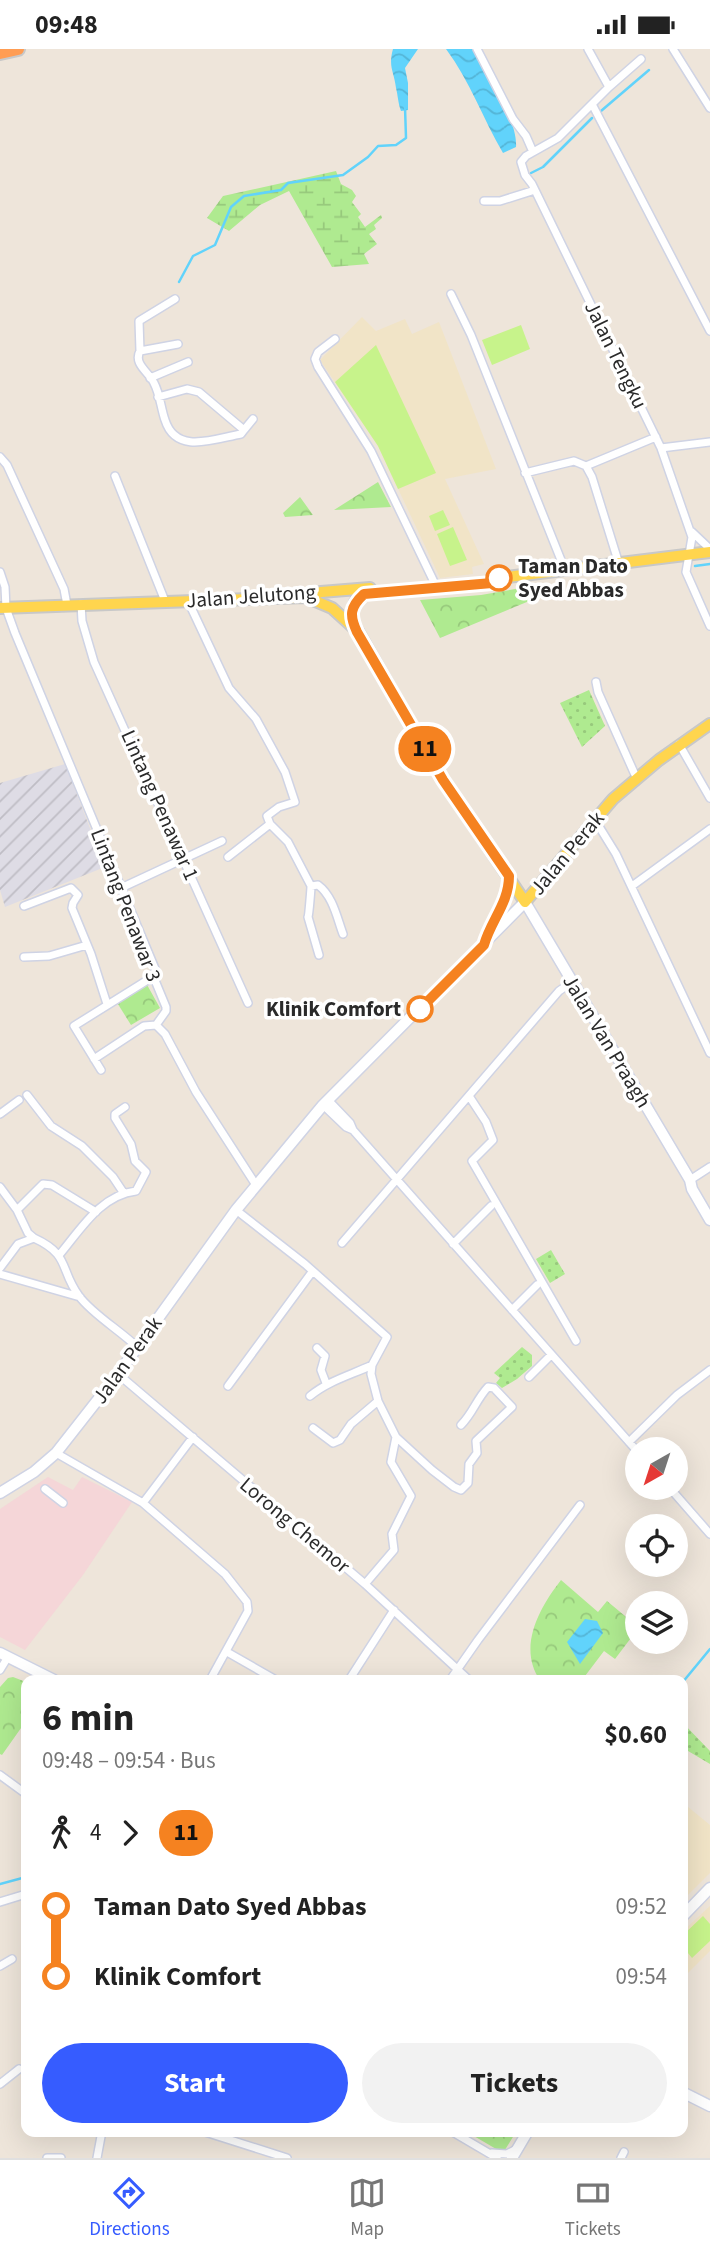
<!DOCTYPE html>
<html lang="en">
<head>
<meta charset="utf-8">
<style>
  body { margin:0; font-family:"Source Sans 3",sans-serif; background:#f2f2f2; color:#222; height:100vh; display:flex; flex-direction:column; font-size:26px; white-space:nowrap }
  * { box-sizing:border-box; margin:0 }
  p { font-size:23px; color:#767676 }
  .icon { flex:none; width:38px; height:38px; fill:none; stroke:currentColor; stroke-width:2; stroke-linecap:round; stroke-linejoin:round }
  .map { position:relative; flex:1; overflow:hidden }
  .panel { position:absolute; left:21px; top:1626px; width:667px; height:462px; display:flex; flex-direction:column; background:#fff; border-radius:14px; box-shadow:0 7px 28px #0002 }
  .panel>* { flex:none }
  .badge { padding:0 14px; border-radius:23px; font-size:24px; line-height:46px }
  .needle { width:46px; rotate:219deg }
  .tools { position:absolute; left:625px; top:1388px; display:grid; gap:14px }
  .tools a { display:grid; place-items:center; width:63px; height:63px; border-radius:50%; background:#fff; box-shadow:0 7px 28px #0002; font-size:35px }
  .map>.badge { position:absolute; translate:-50% -50%; box-shadow:0 0 0 4px #fff }
  .legs { display:flex; align-items:center; gap:10px; height:77px; padding:0 21px; font-size:23px }
  .legs p { margin-inline-start:auto }
  .summary { display:flex; align-items:center; justify-content:space-between; height:119px; padding:0 21px }
  h1 { font-size:38px; font-weight:700; line-height:52px }
  .button { display:flex; gap:14px; margin-top:auto; padding:14px 21px }
  .button a { flex:1; height:80px; border-radius:42px; background:#365cff; color:#fff; font-size:28px; font-weight:700; line-height:80px; text-align:center }
  .button a+a { background:#f2f2f2; color:#222 }
  ul { padding:0 21px; list-style:none }
  li { display:flex; align-items:center; gap:24px; height:70px; font-size:26px }
  li i { display:grid; place-items:center; width:10px; height:100%; margin:0 9px; background:currentColor }
  li i::after { content:''; width:18px; height:18px; margin:-9px; border:5px solid; border-radius:50%; background:#fff }
  li p { margin-inline-start:auto }
  li:first-child i { background:linear-gradient(#0000 50%,currentColor 0) }
  li:last-child i { background:linear-gradient(currentColor 50%,#0000 0) }
  .status { display:flex; justify-content:space-between; align-items:center; height:49px; padding:0 35px; background:#fff; direction:ltr }
  .status svg { height:19px; fill:currentColor }
  .tabs { display:flex; justify-content:space-around; align-items:center; height:98px; border-top:2px solid #e0e0e0; background:#fff; font-size:19px; color:#767676 }
  .tabs a { display:grid; justify-items:center; gap:4px }
  .tabs .active { color:#365cff }
  .map>svg:first-child { display:block }
  .industrial { fill:url(#industrial-furrows) }
  .education { fill:#f1e4c7 }
  .medical { fill:#f5d6d8 }
  .grass { fill:url(#grass-dots) }
  .wetland { fill:url(#wetland-marsh) }
  .park { fill:url(#park-crowns) }
  .pitch { fill:#c7f38b }
  .water { fill:url(#water-waves) }
  .lines { fill:none; stroke-linecap:round; stroke-linejoin:round }
  .stream { stroke:#61d3fb; stroke-width:2.5 }
  .street-casing { stroke:#cfd3e4; stroke-width:10 }
  .secondary-casing { stroke:#cfd3e4; stroke-width:13 }
  .primary-casing { stroke:#c8c8c8; stroke-width:14 }
  .highway-casing { stroke:#c8c8c8; stroke-width:16 }
  .street { stroke:#fff; stroke-width:7 }
  .secondary { stroke:#fff; stroke-width:10 }
  .primary { stroke:#ffd54e; stroke-width:10 }
  .highway { stroke:#ff9d54; stroke-width:12 }
  .line-1-casing { stroke:#fff; stroke-width:16 }
  .line-1 { stroke:#f58220; stroke-width:10 }
  .stop-1-dot { fill:#fff; stroke:#f58220; stroke-width:3.5 }
  .labels { text-anchor:middle; dominant-baseline:central; stroke-width:7; stroke-linejoin:round; paint-order:stroke }
  .street-label { font-size:21px; fill:#2a2a2a; stroke:#fff }
  .stop-label { font-size:21px; font-weight:bold; fill:#2a2a2a; stroke:#fff; text-anchor:start }
</style>
</head>
<body>
<div class="status"><b>09:48</b><svg viewBox="0 0 49 12"><path d="M0 12V9h3v3zM5 12V6h3v6zM10 12V3h3v9zM15 12V0h3v12zM26 1h20v11H26zM47 4h2v5h-2z"/></svg></div>
<div class="map">
<svg width="710" height="2109" viewBox="0 0 710 2109">
  <defs>
    <pattern id="industrial-furrows" width="10" height="10" patternUnits="userSpaceOnUse" patternTransform="scale(1.75)"><rect width="10" height="10" fill="#dedce5"/><path d="M-1 1l2-2M0 10L10 0M9 11l2-2" fill="none" stroke="#bfbdc5"/></pattern>
    <pattern id="grass-dots" width="8" height="8" patternUnits="userSpaceOnUse" patternTransform="scale(1.75)"><rect width="8" height="8" fill="#afea90"/><path d="M2 2h.1M6 6h.1" fill="none" stroke="#97c97c" stroke-width="1.8" stroke-linecap="round"/></pattern>
    <pattern id="wetland-marsh" width="20" height="14" patternUnits="userSpaceOnUse" patternTransform="scale(1.75)"><rect width="20" height="14" fill="#afea90"/><path d="M1 5h8M5 5V1M11 12h8M15 12V8" fill="none" stroke="#97c97c"/></pattern>
    <pattern id="park-crowns" width="20" height="18" patternUnits="userSpaceOnUse" patternTransform="scale(1.75)"><rect width="20" height="18" fill="#afea90"/><path d="M2 6a3 3 0 1 1 6 0M12 15a3 3 0 1 1 6 0" fill="none" stroke="#97c97c"/></pattern>
    <pattern id="water-waves" width="16" height="10" patternUnits="userSpaceOnUse" patternTransform="scale(1.75)"><rect width="16" height="10" fill="#61d3fb"/><path d="M0 5q4-4 8 0t8 0" fill="none" stroke="#54b5d7"/></pattern>
  </defs>
  <rect width="100%" height="100%" fill="#eee5da"/>
  <path class="industrial" d="M 65,715 L 105,818 L 5,858 L 0,841 L 0,734 Z"/>
  <path class="education" d="M 362,268 L 376,282 L 405,270 L 412,285 L 439,273 L 496,420 L 445,430 L 484,515 L 472,518 L 473,525 L 440,529 L 378,397 L 320,311 Z
    M 682,1753 L 710,1776 L 710,1824 L 683,1851 Z
    M 710,1857 L 710,1902 L 683,1929 L 683,1882 Z"/>
  <path class="medical" d="M 48,1428 L 73,1441 L 82,1428 L 132,1453 L 83,1526 L 25,1601 L 0,1588 L 0,1460 Z"/>
  <path class="grass" d="M 589,641 L 605,677 L 582,698 L 560,654 Z
    M 551,1201 L 565,1225 L 550,1234 L 536,1210 Z
    M 522,1298 L 532,1306 L 532,1317 L 517,1330 L 502,1339 L 496,1334 L 500,1329 L 494,1324 Z
    M 682,1673 L 710,1702 L 710,1715 L 683,1699 Z"/>
  <path class="wetland" d="M 336,122 L 341,135 L 352,141 L 356,147 L 352,153 L 361,165 L 358,168 L 365,178 L 381,166 L 382,169 L 374,176 L 376,180 L 369,185 L 377,195 L 364,205 L 369,215 L 332,218 L 289,142 L 260,156 L 229,182 L 207,169 L 223,147 Z"/>
  <path class="park" d="M 378,433 L 391,458 L 334,461 Z
    M 300,448 L 313,466 L 285,468 L 283,464 Z
    M 532,537 L 539,548 L 440,589 L 420,551 L 481,546 Z
    M 146,934 L 160,959 L 131,976 L 116,952 Z
    M 561,1531 L 598,1563 L 607,1552 L 637,1577 L 637,1581 L 615,1610 L 604,1602 L 582,1631 L 540,1631 C 517,1598 540,1558 561,1531 Z
    M 13,1628 L 26,1633 L 26,1672 L 2,1706 L 0,1705 L 0,1638 L 8,1629 Z
    M 467,2083 L 516,2083 L 503,2104 Z"/>
  <path class="pitch" d="M 521,276 L 530,300 L 492,316 L 482,291 Z
    M 376,296 L 436,424 L 398,440 L 378,397 L 335,333 Z
    M 443,461 L 450,476 L 435,482 L 429,467 Z
    M 453,478 L 467,511 L 450,517 L 437,485 Z
    M 703,1867 L 710,1875 L 710,1892 L 692,1909 L 683,1898 L 683,1886 Z"/>
  <path class="water" d="M 393,0 L 418,0 L 405,19 L 408,34 L 408,61 L 401,62 C 398,54 398,47 396,39 C 394,22 388,18 393,0 Z
    M 446,0 L 473,0 C 487,23 518,72 516,98 L 503,104 C 483,70 470,32 446,0 Z
    M 585,1570 L 597,1572 L 603,1584 L 580,1615 L 567,1593 Z"/>
  <g class="lines">
    <path class="stream" d="M 601,62 L 649,21
      M 531,124 L 543,118 L 592,69
      M 179,233 L 193,207 L 215,196 L 231,158 L 244,147 L 281,141 L 288,134 L 343,126 L 368,108 L 378,97 L 396,96 L 406,89 L 405,58
      M 695,517 L 710,515
      M 682,1634 L 710,1600
      M 0,1835 L 26,1828"/>
    <g class="street-casing">
      <path id="street" d="M 477,0 L 513,70 L 526,87 L 533,103
        M 588,0 L 609,38
        M 673,0 L 710,59
        M 641,10 L 609,38 L 558,89 L 526,107 L 521,113 L 525,126 L 532,135 L 661,399 L 692,488 L 686,523 L 710,577
        M 592,55 L 710,282
        M 484,152 L 500,152 L 535,141
        M 451,245 L 471,286 L 565,521
        M 335,290 L 318,303 L 315,310 L 318,318 L 371,402 L 435,535
        M 140,302 L 139,272 L 175,250
        M 150,329 L 188,313
        M 158,348 L 187,340 L 199,343 L 244,381 L 241,385 C 214,390 176,406 165,371 C 161,360 160,345 154,334 C 149,323 133,315 140,302 L 178,295
        M 244,381 L 253,370
        M 661,399 L 710,393
        M 0,408 L 7,416 L 64,540 L 67,556
        M 586,417 L 656,388
        M 525,424 L 574,412 L 586,417 L 592,428 L 619,515
        M 115,427 L 165,552
        M 692,483 L 710,500
        M 0,523 L 5,538 L 6,559 L 15,584 L 156,922 L 154,929 L 166,958 L 166,962 L 156,976 L 165,985 L 196,1043 L 256,1136
        M 188,552 L 229,639 L 256,670 L 285,723 L 295,753 L 279,758 L 267,767 L 270,775 L 228,808
        M 81,555 L 82,572 L 94,613 L 248,954
        M 596,633 L 598,643 L 636,728
        M 679,695 L 710,749
        M 595,771 L 616,805 L 710,1004
        M 270,775 L 288,793 L 311,837 L 318,836 C 333,847 337,869 343,885
        M 311,837 C 311,839 309,866 308,868 L 319,906
        M 632,837 L 710,780
        M 121,839 L 222,792
        M 24,857 L 71,839 L 78,846 L 73,854 L 72,859 L 91,905 L 107,955
        M 24,908 L 49,907 L 87,896
        M 94,1010 L 144,977 L 156,976
        M 101,1021 L 74,977 L 146,932 L 154,929
        M 27,1046 L 51,1077 L 82,1097 L 113,1128 L 123,1143
        M 469,1047 L 486,1073 L 493,1091 L 472,1112 L 576,1292
        M 328,1051 L 350,1074 L 353,1081 L 637,1402
        M 323,1056 L 346,1078 L 353,1081
        M 0,1065 L 19,1051
        M 690,1131 L 710,1118
        M 0,1138 L 17,1161 L 28,1184 L 34,1189
        M 17,1161 L 43,1135 L 52,1136 L 96,1163
        M 236,1161 L 305,1215 L 387,1288 L 372,1316 L 371,1325 L 378,1352 L 396,1388 L 391,1413 L 411,1447 L 392,1485 L 394,1501 L 365,1535
        M 342,1194 L 559,942 L 572,933
        M 453,1195 L 491,1157
        M 60,1205 C 81,1180 101,1146 136,1142 L 146,1123 L 135,1112 L 131,1095 L 115,1069 L 115,1065 L 125,1058
        M 0,1219 L 18,1195 L 34,1189 C 71,1206 59,1220 79,1247 C 92,1265 121,1282 137,1298
        M 0,1225 L 80,1248
        M 512,1261 L 537,1236
        M 317,1299 L 325,1307 L 321,1321 L 326,1334
        M 118,1325 L 365,1535 L 469,1631
        M 529,1328 L 551,1306
        M 228,1337 L 312,1223
        M 310,1347 C 328,1332 351,1326 372,1316
        M 313,1379 L 333,1394 L 340,1391 L 351,1375 L 378,1352
        M 396,1388 L 432,1421 L 454,1438 L 461,1441 L 468,1434 L 469,1415 L 477,1404 L 476,1392 L 512,1358 L 494,1339 L 488,1338 C 476,1351 473,1364 461,1376
        M 629,1393 L 677,1346 L 710,1321
        M 56,1404 L 143,1454 L 225,1525 L 247,1553 L 248,1562 L 210,1631
        M 669,1438 L 710,1485
        M 45,1440 L 63,1454
        M 143,1454 L 193,1388
        M 227,1603 L 276,1631
        M 0,1621 L 8,1608
        M 349,1631 L 394,1561
        M 450,1631 L 478,1591 L 580,1456
        M 0,1726 L 26,1745
        M 0,1853 L 26,1845
        M 0,1917 L 12,1910
        M 0,2035 L 19,2020
        M 202,2082 L 287,2109
        M 451,2082 L 497,2109
        M 492,2104 L 507,2105 L 517,2100
        M 47,2109 L 61,2109
        M 97,2109 L 102,2082
        M 621,2109 L 624,2103"/>
    </g>
    <g class="secondary-casing">
      <path id="secondary" d="M 0,1444 L 34,1423 L 56,1404 L 118,1325 L 236,1161 L 323,1056 L 525,853 L 690,1131 L 692,1140 L 710,1171
        M 0,1604 L 54,1631
        M 682,1868 L 710,1839
        M 682,2043 L 710,2057
        M 512,2109 L 528,2082"/>
    </g>
    <g class="primary-casing">
      <path id="primary" d="M 491,530 L 710,503
        M 497,530 L 492,534 L 364,545 L 355,553 L 351,570 L 443,731 L 525,853 L 613,750 L 659,711 L 710,675
        M 306,548 L 332,559 L 353,578
        M 0,559 L 306,548 L 321,543 L 370,539
        M 484,896 C 490,871 509,855 509,828"/>
    </g>
    <g class="highway-casing">
      <path id="highway" d="M 0,4 L 18,0"/>
    </g>
    <use href="#street" class="street"/>
    <use href="#secondary" class="secondary"/>
    <use href="#primary" class="primary"/>
    <use href="#highway" class="highway"/>
  </g>
  <g class="lines">
    <g class="line-1-casing">
      <path id="line-1" d="M 420,960 L 484,896 C 491,871 509,854 509,827 L 443,731 L 357,583 C 349,566 350,558 364,545 L 492,534 L 499,529"/>
    </g>
    <use href="#line-1" class="line-1"/>
  </g>
  <g class="stop-1-dot">
    <circle cx="499" cy="529" r="12"/>
    <circle cx="420" cy="960" r="12"/>
  </g>
  <g class="labels">
    <g class="street-label">
      <text transform="translate(616 306) rotate(64)">Jalan Tengku</text>
      <text transform="translate(251 547) rotate(-4)">Jalan Jelutong</text>
      <text transform="translate(160 756) rotate(66)">Lintang Penawar 1</text>
      <text transform="translate(567 804) rotate(-50)">Jalan Perak</text>
      <text transform="translate(126 856) rotate(69)">Lintang Penawar 3</text>
      <text transform="translate(607 992) rotate(59)">Jalan Van Praagh</text>
      <text transform="translate(127 1311) rotate(-54)">Jalan Perak</text>
      <text transform="translate(295 1476) rotate(40)">Lorong Chemor</text>
    </g>
    <g class="stop-label">
      <text x="518" y="517">Taman Dato<tspan x="518" dy="24">Syed Abbas</tspan></text>
      <text x="401" y="960" text-anchor="end">Klinik Comfort</text>
    </g>
  </g>
</svg>
<div class="tools">
<a><svg class="needle" viewBox="-14 -14 28 28"><path d="M0-13l5 13h-10z" fill="#e53935"/><path d="M0 13l5-13h-10z" fill="#767676"/></svg></a>
<a><svg class="icon" aria-label="locate" viewBox="0 0 24 24"><circle cx="12" cy="12" r="6"/><path d="M12 2v4M12 18v4M2 12h4M18 12h4"/></svg></a>
<a><svg class="icon" aria-label="layers" viewBox="0 0 24 24"><path d="M12 4l9 5-9 5-9-5zM3 14l9 5 9-5"/></svg></a>
</div>
<b class="badge" style="left:425px;top:700px;background:#f58220;color:#111">11</b>
<section class="panel">
<div class="summary"><div><h1>6 min</h1><p>09:48 – 09:54 · Bus</p></div><b>$0.60</b></div>
<div class="legs"><svg class="icon" aria-label="walk" viewBox="0 0 24 24"><circle cx="13" cy="4" r="2"/><path d="M13 8l-2 6 4 7M11 14l-3 7M7 12l3-4h3l4 4"/></svg>4<svg class="icon" aria-label="forward" viewBox="0 0 24 24"><path d="M9 5l7 7-7 7"/></svg><b class="badge" style="background:#f58220;color:#111">11</b></div>
<ul>
<li><i style="color:#f58220"></i><b>Taman Dato Syed Abbas</b><p>09:52</p></li>
<li><i style="color:#f58220"></i><b>Klinik Comfort</b><p>09:54</p></li>
</ul>
<div class="button"><a>Start</a><a>Tickets</a></div>
</section>
</div>
<nav class="tabs">
<a class="active"><svg class="icon" aria-label="directions" viewBox="0 0 24 24"><path d="M12 3l9 9-9 9-9-9zM9 14v-3h6M13 9l2 2-2 2"/></svg>Directions</a>
<a><svg class="icon" aria-label="map" viewBox="0 0 24 24"><path d="M3 6l6-2 6 2 6-2v14l-6 2-6-2-6 2zM9 4v14M15 6v14"/></svg>Map</a>
<a><svg class="icon" aria-label="tickets" viewBox="0 0 24 24"><path d="M3 7h18v10H3zM15 7v10"/></svg>Tickets</a>
</nav>
</body>
</html>
